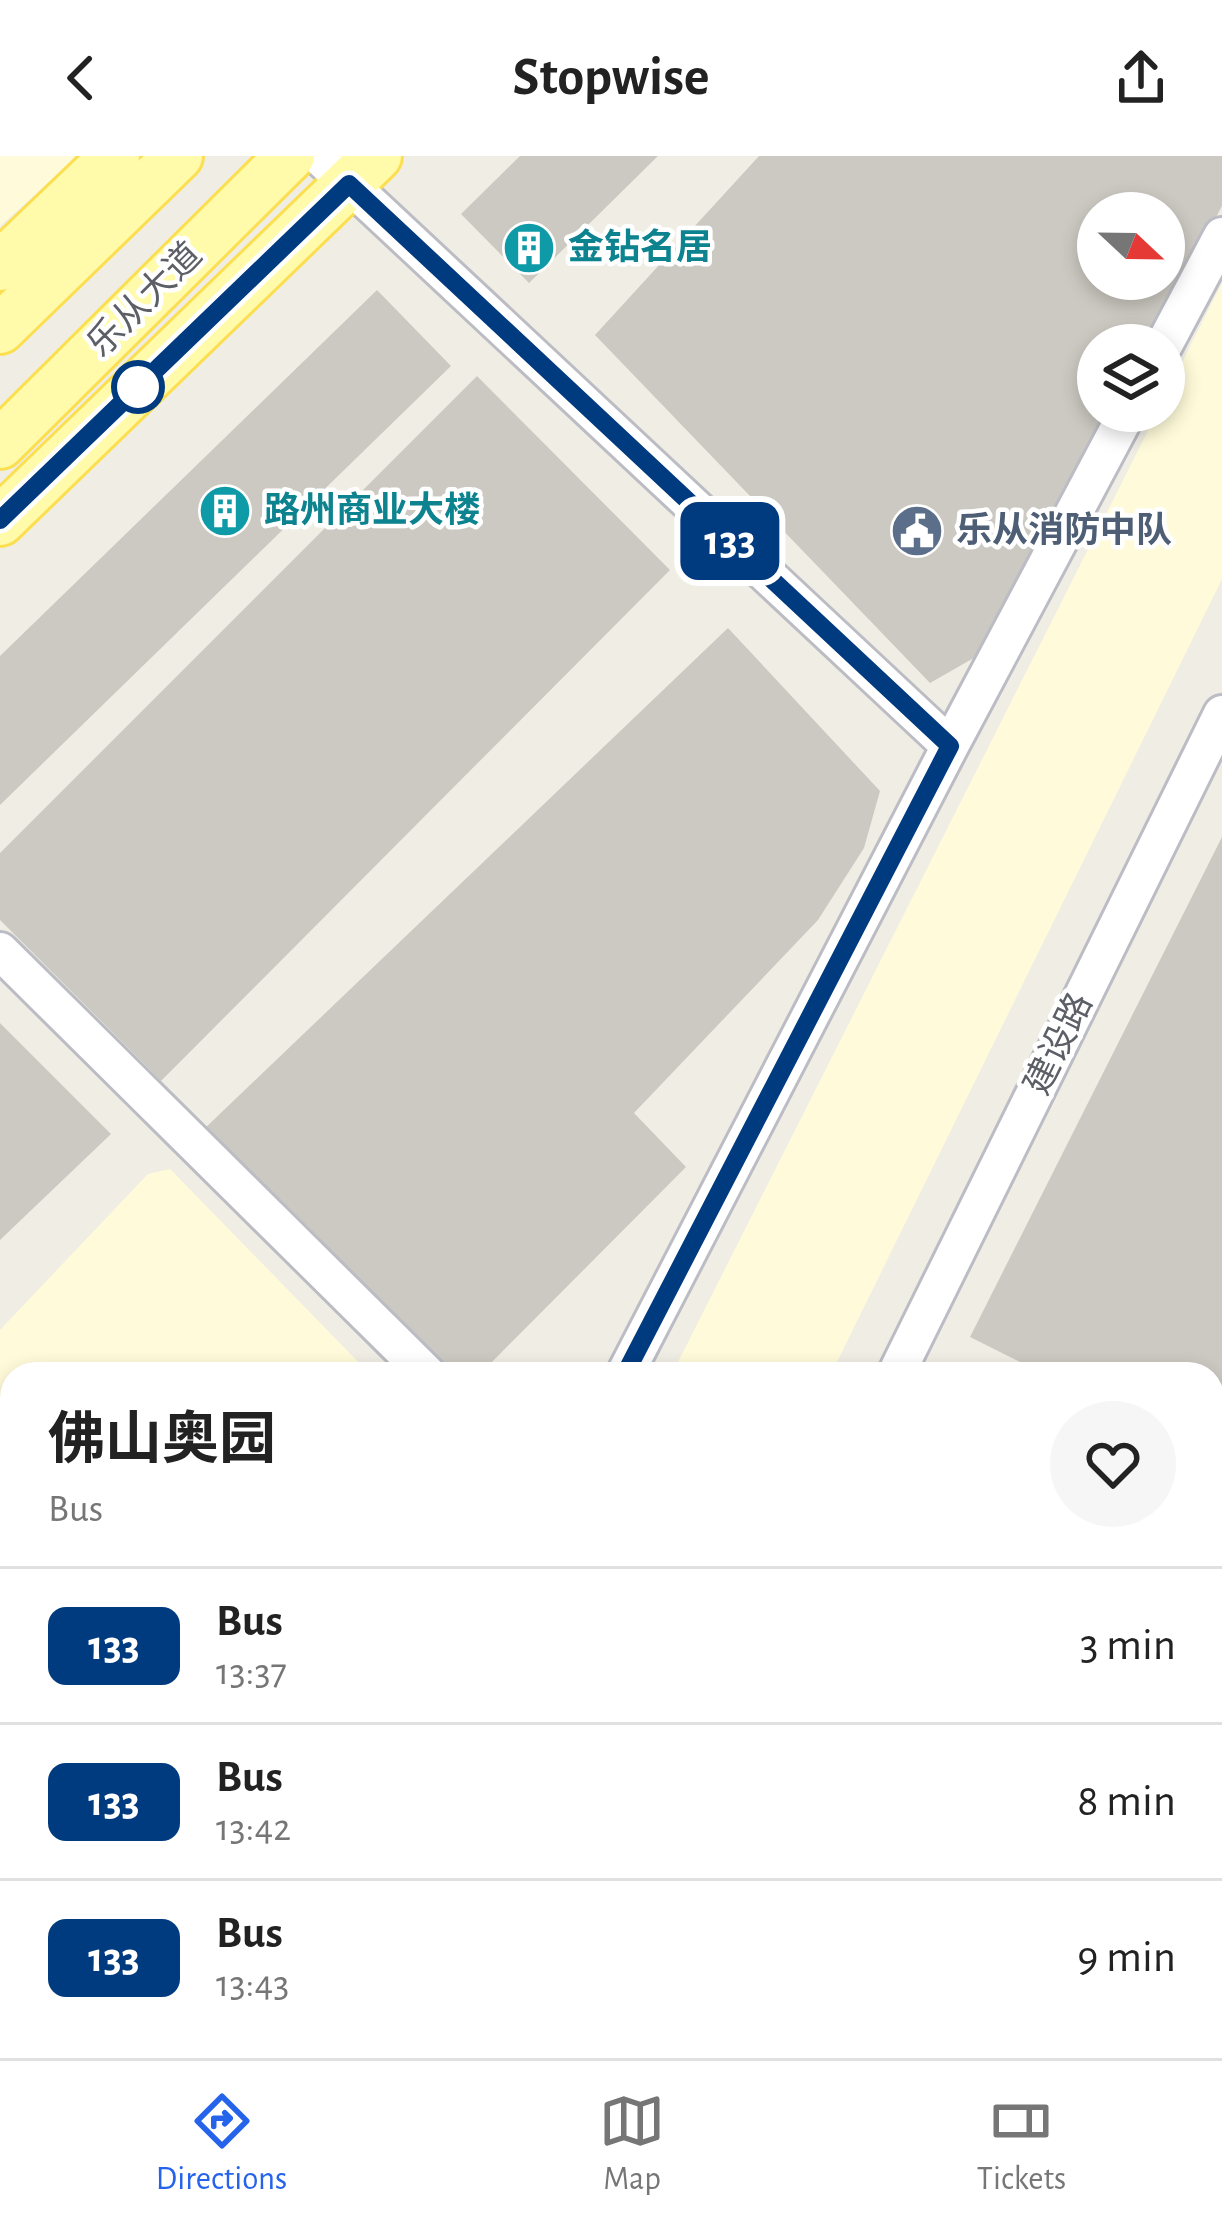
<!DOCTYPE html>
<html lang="en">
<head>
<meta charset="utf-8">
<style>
  body { margin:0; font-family:"Alegreya Sans","Noto Sans SC",sans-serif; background:#f6f6f6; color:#222; height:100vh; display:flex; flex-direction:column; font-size:45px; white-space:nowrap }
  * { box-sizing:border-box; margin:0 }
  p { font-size:39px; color:#767676 }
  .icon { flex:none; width:66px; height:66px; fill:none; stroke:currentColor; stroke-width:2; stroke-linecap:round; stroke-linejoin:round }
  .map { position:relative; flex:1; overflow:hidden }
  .side { position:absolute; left:0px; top:1206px; width:1224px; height:696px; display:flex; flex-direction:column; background:#fff; border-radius:36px 36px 0 0; box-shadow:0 6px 18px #0003 }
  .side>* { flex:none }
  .badge { padding:0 24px; border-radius:18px; font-size:42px; line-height:78px }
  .needle { width:78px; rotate:112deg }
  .buttons { position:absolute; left:1077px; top:36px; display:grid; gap:24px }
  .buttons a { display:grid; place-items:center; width:108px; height:108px; border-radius:50%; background:#fff; box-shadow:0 6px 18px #0003; font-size:60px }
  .map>.badge { position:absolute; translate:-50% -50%; box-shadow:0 0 0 6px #fff }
  .round { display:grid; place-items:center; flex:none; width:126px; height:126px; border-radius:63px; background:#f6f6f6 }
  .overview { display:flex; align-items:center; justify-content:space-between; height:204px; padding:0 48px }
  h1 { font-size:57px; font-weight:700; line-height:90px }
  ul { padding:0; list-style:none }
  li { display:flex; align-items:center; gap:36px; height:156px; padding:0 48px; border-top:3px solid #e0e0e0 }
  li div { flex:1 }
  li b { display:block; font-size:45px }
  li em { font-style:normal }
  li .badge { min-width:132px; font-weight:700; text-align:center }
  header { display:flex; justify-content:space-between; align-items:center; height:156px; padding:0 48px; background:#fff; font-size:54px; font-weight:700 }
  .dock { display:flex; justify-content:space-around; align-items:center; height:168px; border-top:3px solid #e0e0e0; background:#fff; font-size:33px; color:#767676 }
  .dock a { display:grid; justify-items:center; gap:6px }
  .dock .selected { color:#2563eb }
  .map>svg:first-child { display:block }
  .commercial { fill:#fffbda }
  .building { fill:#cbc9c1; fill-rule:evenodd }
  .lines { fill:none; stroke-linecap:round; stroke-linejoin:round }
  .minor-casing { stroke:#bcbdc4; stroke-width:42 }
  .major-casing { stroke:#fcdf51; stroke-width:54 }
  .minor { stroke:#fff; stroke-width:36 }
  .major { stroke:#fffbaa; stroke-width:48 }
  .line-casing { stroke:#fff; stroke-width:27 }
  .line { stroke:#003b80; stroke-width:18 }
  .stop-dot { fill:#fff; stroke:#003b80; stroke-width:6 }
  .labels { text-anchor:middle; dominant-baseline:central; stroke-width:9; stroke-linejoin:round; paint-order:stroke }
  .culture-label { font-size:36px; font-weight:bold; fill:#0d838f; stroke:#fff; text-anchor:start }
  .street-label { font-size:36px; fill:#5c5f66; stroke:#fff }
  .service-label { font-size:36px; font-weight:bold; fill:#4e5e75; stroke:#fff; text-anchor:start }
</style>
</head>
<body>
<header><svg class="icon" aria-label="back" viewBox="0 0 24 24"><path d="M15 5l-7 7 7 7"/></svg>Stopwise<svg class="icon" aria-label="share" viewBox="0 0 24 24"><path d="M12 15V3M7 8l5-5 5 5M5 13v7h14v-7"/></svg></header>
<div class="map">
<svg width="1222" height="1902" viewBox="0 0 1222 1902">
  <rect width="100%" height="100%" fill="#f0eee4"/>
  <path class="commercial" d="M 0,0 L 78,0 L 0,70 Z
    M 1222,127 L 1222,423 L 831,1218 L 672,1218 L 1158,255 L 1164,255 L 1164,242 Z
    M 170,1013 L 370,1218 L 12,1218 L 12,1388 L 0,1391 L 0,1174 L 148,1018 Z"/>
  <path class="building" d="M 520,0 L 658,0 L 529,127 L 461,58 Z
    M 759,0 L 1222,0 L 1222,50 L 1148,189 L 1098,189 L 1098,255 L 1113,255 L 986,495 L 930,527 L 595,179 ZM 1098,57 L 1164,57 L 1164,123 L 1098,123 Z
    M 377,134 L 451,210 L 0,649 L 0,500 Z
    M 477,220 L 670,414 L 161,925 L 0,764 L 0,697 Z
    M 728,472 L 880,635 L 864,692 L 818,764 L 634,957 L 686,1011 L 480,1218 L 450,1218 L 202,975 Z
    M 1222,681 L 1222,1308 L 1212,1303 L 1212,1218 L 1044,1218 L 970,1181 Z
    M 0,867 L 111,978 L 0,1084 Z
    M 1212,1383 L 1222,1388 L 1222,1454 L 1212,1474 Z"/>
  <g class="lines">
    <g class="minor-casing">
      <path id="minor" d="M 319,0 L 950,590
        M 1164,189 L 1222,80
        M 0,795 L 427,1218
        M 625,1218 L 950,590 L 1128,255
        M 896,1218 L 1222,558
        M 1212,1624 L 1222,1604
        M 1212,1673 L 1222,1665
        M 1212,1764 L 1222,1762
        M 0,1893 L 22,1890
        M 338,1902 L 373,1890"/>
    </g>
    <g class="major-casing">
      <path id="major" d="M 0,110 L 115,0
        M 0,173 L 178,0
        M 0,288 L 290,0
        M 0,365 L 377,0
        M 0,1567 L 12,1576
        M 0,1789 L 12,1798
        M 128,1890 L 144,1902
        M 393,1890 L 400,1902
        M 579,1902 L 586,1890"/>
    </g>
    <use href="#minor" class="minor"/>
    <use href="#major" class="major"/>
  </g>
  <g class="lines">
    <g class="line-casing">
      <path id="line" d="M 0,364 L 349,28 L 950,590 L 625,1218"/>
    </g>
    <use href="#line" class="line"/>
  </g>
  <defs>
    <g id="building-disc" transform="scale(2.7)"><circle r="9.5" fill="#0f9aa8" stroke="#fff"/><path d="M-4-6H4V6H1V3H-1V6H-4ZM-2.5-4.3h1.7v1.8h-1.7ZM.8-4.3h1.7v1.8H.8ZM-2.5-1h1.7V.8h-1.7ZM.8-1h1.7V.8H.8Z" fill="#fff"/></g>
    <g id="civic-disc" transform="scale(2.7)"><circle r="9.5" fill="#5c6f8a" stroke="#fff"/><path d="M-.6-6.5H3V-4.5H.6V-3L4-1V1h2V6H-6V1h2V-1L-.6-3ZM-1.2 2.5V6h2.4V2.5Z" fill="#fff"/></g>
  </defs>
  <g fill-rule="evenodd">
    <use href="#building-disc" x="529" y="92"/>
    <use href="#building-disc" x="225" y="355"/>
    <use href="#civic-disc" x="917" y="375"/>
  </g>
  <circle class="stop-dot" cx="138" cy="231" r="24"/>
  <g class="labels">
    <g class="culture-label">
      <text x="568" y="92">金钻名居</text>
      <text x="264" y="355">路州商业大楼</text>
    </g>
    <g class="street-label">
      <text transform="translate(145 144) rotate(-45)">乐从大道</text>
      <text transform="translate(1059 888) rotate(-64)">建设路</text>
    </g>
    <g class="service-label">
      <text x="956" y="375">乐从消防中队</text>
    </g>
  </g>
</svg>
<div class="buttons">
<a><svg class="needle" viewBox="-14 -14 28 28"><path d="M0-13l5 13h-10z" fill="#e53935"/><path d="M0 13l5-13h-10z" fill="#767676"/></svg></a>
<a><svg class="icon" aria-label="layers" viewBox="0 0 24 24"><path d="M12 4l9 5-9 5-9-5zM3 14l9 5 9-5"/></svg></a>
</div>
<b class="badge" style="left:730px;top:385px;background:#003b80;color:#fff">133</b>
<section class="side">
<div class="overview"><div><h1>佛山奥园</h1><p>Bus</p></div><a class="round"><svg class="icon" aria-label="heart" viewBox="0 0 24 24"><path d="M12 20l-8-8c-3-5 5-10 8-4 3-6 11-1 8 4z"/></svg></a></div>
<ul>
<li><span class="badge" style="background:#003b80;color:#fff">133</span><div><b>Bus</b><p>13:37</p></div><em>3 min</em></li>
<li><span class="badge" style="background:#003b80;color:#fff">133</span><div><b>Bus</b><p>13:42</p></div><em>8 min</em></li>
<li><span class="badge" style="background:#003b80;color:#fff">133</span><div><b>Bus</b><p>13:43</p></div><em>9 min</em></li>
</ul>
</section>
</div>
<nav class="dock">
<a class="selected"><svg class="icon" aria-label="directions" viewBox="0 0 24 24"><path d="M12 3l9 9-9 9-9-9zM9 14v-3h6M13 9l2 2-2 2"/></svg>Directions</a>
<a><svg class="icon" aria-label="map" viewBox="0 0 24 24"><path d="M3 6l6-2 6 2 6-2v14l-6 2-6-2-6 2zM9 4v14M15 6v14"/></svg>Map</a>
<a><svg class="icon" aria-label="tickets" viewBox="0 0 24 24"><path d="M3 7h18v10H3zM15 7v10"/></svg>Tickets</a>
</nav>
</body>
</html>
